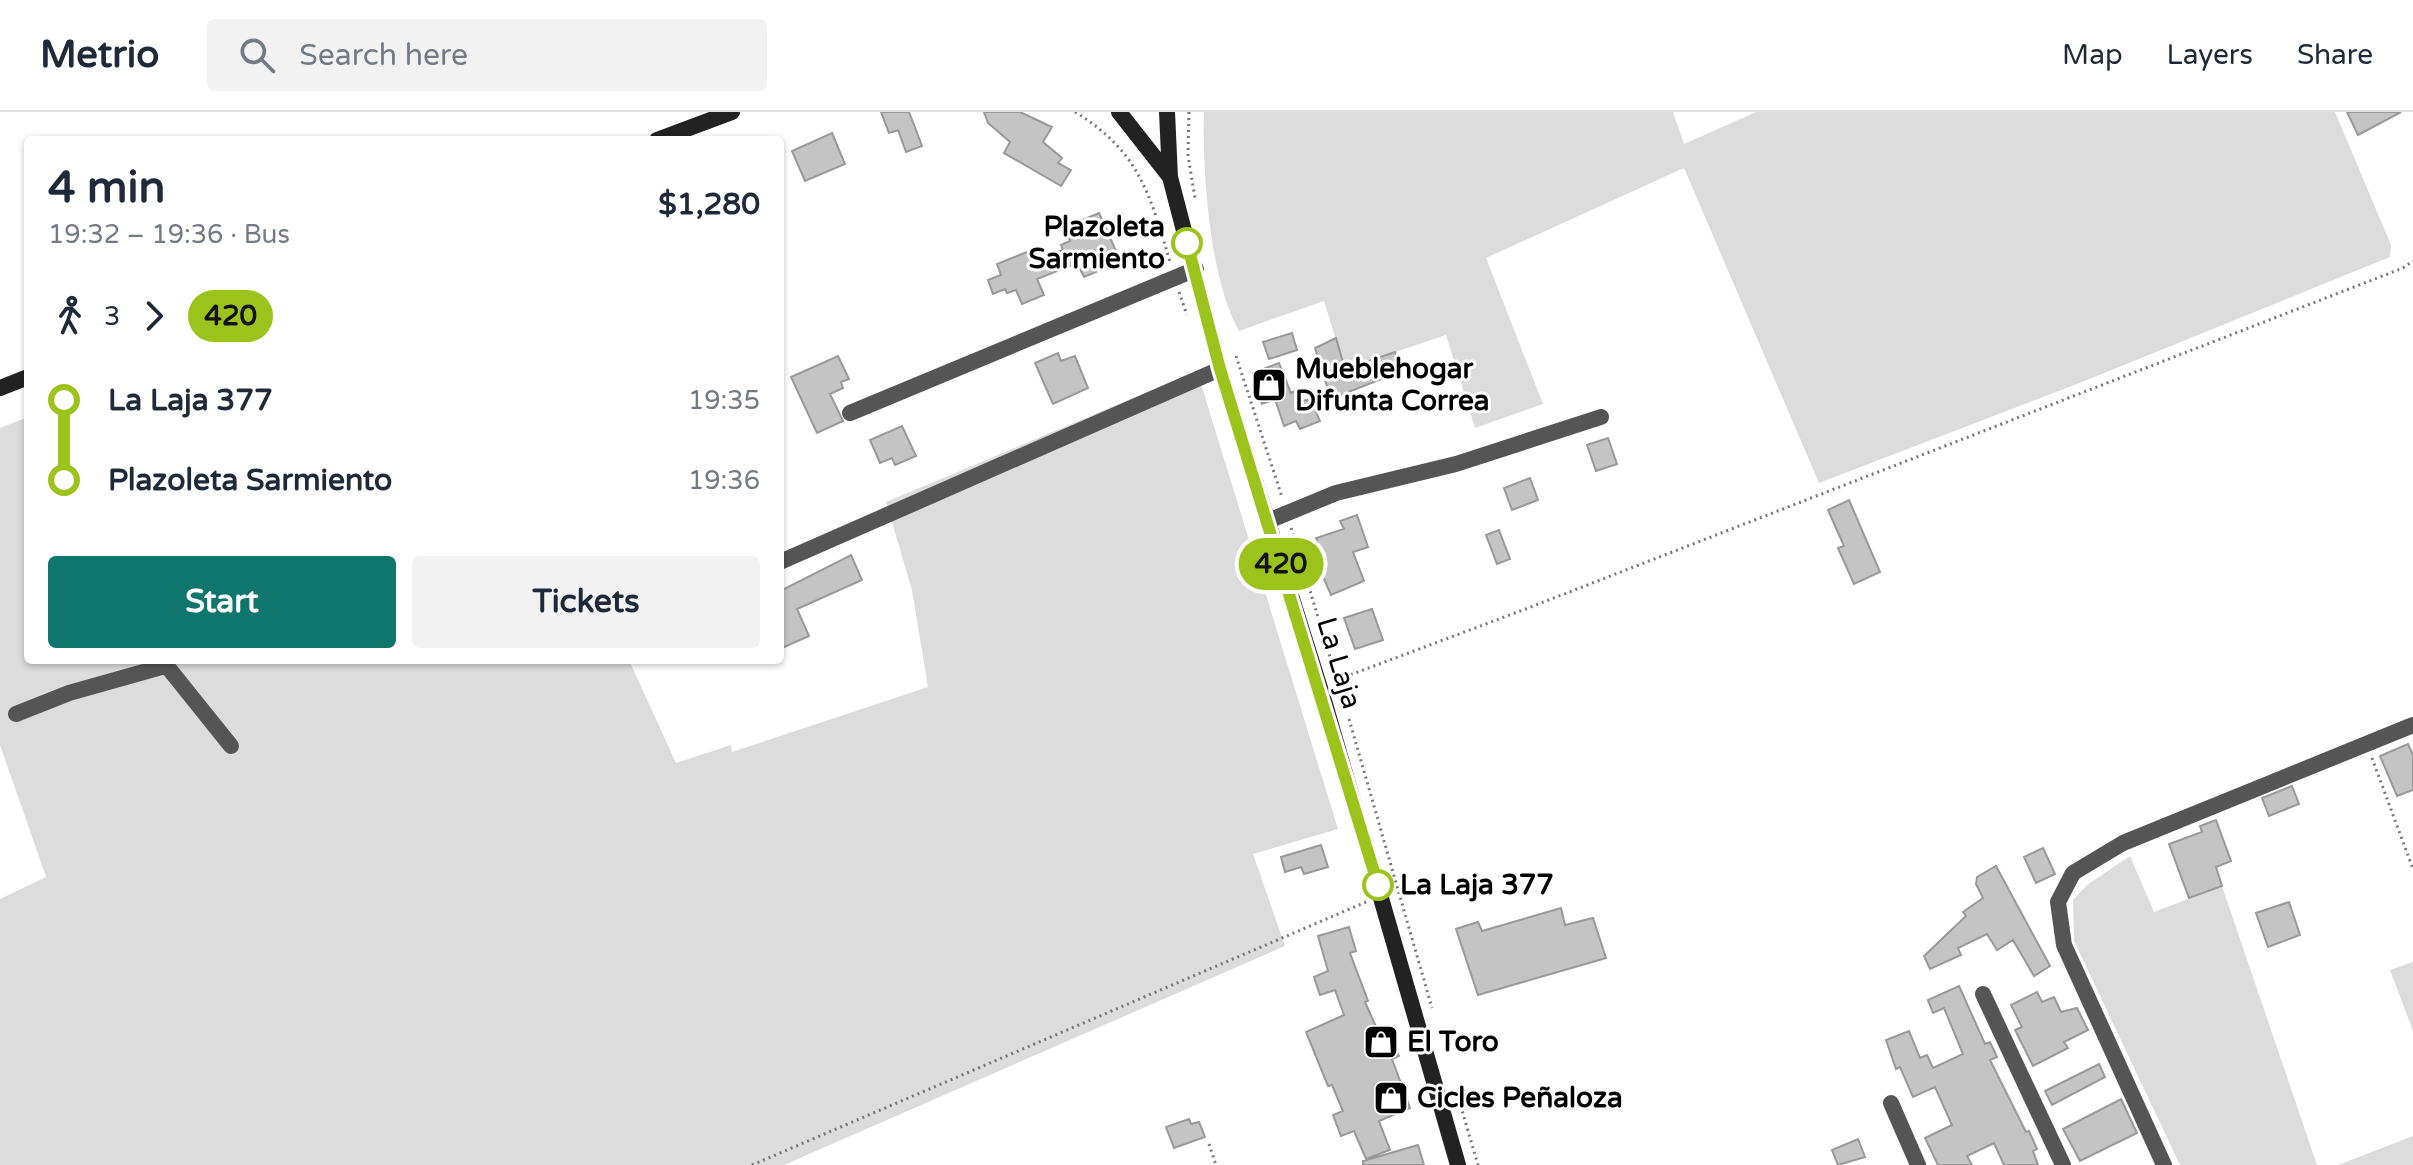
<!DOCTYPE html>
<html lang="en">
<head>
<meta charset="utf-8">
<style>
  body { margin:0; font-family:"Varela Round",sans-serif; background:#f2f2f3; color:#1f2937; height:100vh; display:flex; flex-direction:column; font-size:30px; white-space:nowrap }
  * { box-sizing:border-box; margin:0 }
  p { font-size:26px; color:#747a83 }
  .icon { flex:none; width:44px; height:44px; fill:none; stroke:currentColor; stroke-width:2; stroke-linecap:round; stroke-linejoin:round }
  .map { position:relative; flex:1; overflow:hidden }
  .sheet { position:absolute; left:24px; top:24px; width:760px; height:528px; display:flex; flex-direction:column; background:#fff; border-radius:8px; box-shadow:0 2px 6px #0004 }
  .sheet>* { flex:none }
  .badge { padding:0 16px; border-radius:26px; font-size:28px; line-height:52px }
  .map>.badge { position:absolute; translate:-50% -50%; box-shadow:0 0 0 4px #fff }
  .legs { display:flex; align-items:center; gap:12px; height:88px; padding:0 24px; font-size:26px }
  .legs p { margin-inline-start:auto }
  .summary { display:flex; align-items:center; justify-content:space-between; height:136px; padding:0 24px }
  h1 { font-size:44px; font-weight:700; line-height:60px }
  .cta { display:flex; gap:16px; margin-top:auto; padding:16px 24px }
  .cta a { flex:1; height:92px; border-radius:8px; background:#0f766e; color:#fff; font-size:32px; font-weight:700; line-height:92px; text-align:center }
  .cta a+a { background:#f2f2f3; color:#1f2937 }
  ul { padding:0 24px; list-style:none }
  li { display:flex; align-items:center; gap:28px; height:80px; font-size:30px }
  li i { display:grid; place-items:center; width:12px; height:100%; margin:0 10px; background:currentColor }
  li i::after { content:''; width:20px; height:20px; margin:-10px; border:6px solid; border-radius:50%; background:#fff }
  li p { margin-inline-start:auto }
  li:first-child i { background:linear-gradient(#0000 50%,currentColor 0) }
  li:last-child i { background:linear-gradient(currentColor 50%,#0000 0) }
  header { display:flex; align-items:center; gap:48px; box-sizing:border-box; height:112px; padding:0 40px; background:#fff; border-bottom:2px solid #e0e1e3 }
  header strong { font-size:38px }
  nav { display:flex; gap:44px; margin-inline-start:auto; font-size:28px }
  .search { width:560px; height:72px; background:#f2f2f3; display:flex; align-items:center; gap:20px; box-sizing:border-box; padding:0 28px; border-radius:8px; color:#747a83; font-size:30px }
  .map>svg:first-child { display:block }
  .green { fill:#dcdcdc }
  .building { fill:#c4c4c4; stroke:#999; stroke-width:2 }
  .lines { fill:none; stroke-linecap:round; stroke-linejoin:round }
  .path { stroke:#777; stroke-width:3; stroke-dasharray:2 4; stroke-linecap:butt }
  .minor { stroke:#555; stroke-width:16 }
  .secondary { stroke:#222; stroke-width:16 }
  .line-1-casing { stroke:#fff; stroke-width:18 }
  .line-1 { stroke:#9cc31c; stroke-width:12 }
  .stop-1-dot { fill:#fff; stroke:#9cc31c; stroke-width:4 }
  .labels { text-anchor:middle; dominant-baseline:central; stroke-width:6; stroke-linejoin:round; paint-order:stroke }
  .stop-label { font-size:28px; font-weight:bold; fill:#000; stroke:#fff; text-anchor:end }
  .poi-label { font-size:28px; font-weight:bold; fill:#000; stroke:#fff; text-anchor:start }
  .street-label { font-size:28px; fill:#000; stroke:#fff }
</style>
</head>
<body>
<header>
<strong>Metrio</strong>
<div class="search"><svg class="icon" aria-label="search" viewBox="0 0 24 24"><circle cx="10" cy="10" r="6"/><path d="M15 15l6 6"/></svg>Search here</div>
<nav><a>Map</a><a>Layers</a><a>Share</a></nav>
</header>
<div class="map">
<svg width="2413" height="1053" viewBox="0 0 2413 1053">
  <rect width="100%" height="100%" fill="#fff"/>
  <path class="green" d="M 1204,0 L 1673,0 L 1684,32 L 1756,0 L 2335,0 L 2391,133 L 2390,145 L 2082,270 L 1819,371 L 1684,56 L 1486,146 L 1543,292 L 1475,316 L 1446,223 L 1345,257 L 1324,189 L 1239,219 C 1210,169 1202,58 1204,0 Z
    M 1197,259 L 1338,717 L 1253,742 L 1285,834 L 784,1053 L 0,1053 L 0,787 L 46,765 L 0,633 L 0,316 L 28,305 L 28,548 L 629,548 L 676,651 L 731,633 L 732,640 L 928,575 L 912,478 L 886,390 Z
    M 2130,744 L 2154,800 L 2222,774 L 2317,1053 L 2180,1053 L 2074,829 L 2073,788 L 2087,773 Z
    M 2413,850 L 2413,919 L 2390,858 Z
    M 2413,1024 L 2413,1053 L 2338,1053 Z"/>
  <path class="building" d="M 881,0 L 909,0 L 922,34 L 906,40 L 898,18 L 889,21 Z
    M 984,0 L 1020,0 L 1052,15 L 1043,30 L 1062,46 L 1058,51 L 1071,58 L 1061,74 L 1004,41 L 1010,30 L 988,11 Z
    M 2347,0 L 2401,0 L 2358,23 Z
    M 832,21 L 845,52 L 805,69 L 792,39 Z
    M 1099,101 L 1116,139 L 1092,149 L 1096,160 L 1084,165 L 1077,151 L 1037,167 L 1044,183 L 1022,192 L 1016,178 L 1007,181 L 1005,177 L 993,182 L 988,168 L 1001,163 L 997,152 L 1032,138 L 1036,149 L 1063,138 L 1061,133 L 1070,129 L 1065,115 Z
    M 1292,221 L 1297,238 L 1269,247 L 1263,230 Z
    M 1336,226 L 1345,257 L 1395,240 L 1402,259 L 1331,287 L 1315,236 Z
    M 1058,241 L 1061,249 L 1075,244 L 1088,276 L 1053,292 L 1035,251 Z
    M 838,244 L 849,267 L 841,270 L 843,276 L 830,282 L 843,309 L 817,321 L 791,265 Z
    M 1279,251 L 1291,281 L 1297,278 L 1301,289 L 1318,286 L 1323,298 L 1316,300 L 1320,309 L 1300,317 L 1296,309 L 1284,314 L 1275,287 L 1262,292 L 1253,261 Z
    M 902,314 L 916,344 L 895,353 L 892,346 L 880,351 L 870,328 Z
    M 1608,326 L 1617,352 L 1596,359 L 1587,333 Z
    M 1530,366 L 1538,388 L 1512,398 L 1504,376 Z
    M 1849,388 L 1880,460 L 1854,472 L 1838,436 L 1844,434 L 1828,398 Z
    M 1357,403 L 1368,435 L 1353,440 L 1364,469 L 1331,483 L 1318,453 L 1311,456 L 1303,436 L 1318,431 L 1316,426 L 1344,417 L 1340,409 Z
    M 1499,418 L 1510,447 L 1497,452 L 1486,423 Z
    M 851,443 L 862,468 L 797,497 L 809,524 L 780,537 L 780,479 Z
    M 1372,497 L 1383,528 L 1355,537 L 1344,506 Z
    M 2408,632 L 2413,643 L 2413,678 L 2397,684 L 2380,644 Z
    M 2292,674 L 2299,692 L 2269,704 L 2262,686 Z
    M 2216,708 L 2231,749 L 2216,755 L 2222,774 L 2189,786 L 2169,732 L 2202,720 L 2200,714 Z
    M 1321,733 L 1328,755 L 1304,762 L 1301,755 L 1285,760 L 1281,745 Z
    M 2043,736 L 2055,762 L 2036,771 L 2024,745 Z
    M 1996,754 L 2050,854 L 2034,864 L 2013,828 L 1997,838 L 1987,822 L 1958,836 L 1961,843 L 1930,857 L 1924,844 L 1966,804 L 1963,800 L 1983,786 L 1976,772 L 1977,765 Z
    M 2289,790 L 2300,823 L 2268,835 L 2256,801 Z
    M 1561,796 L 1565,813 L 1593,806 L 1606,846 L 1478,883 L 1456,817 L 1478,810 L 1482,819 Z
    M 1349,815 L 1356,839 L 1350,841 L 1368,889 L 1365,890 L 1378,919 L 1382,917 L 1388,933 L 1393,931 L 1399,944 L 1392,947 L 1410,996 L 1379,1009 L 1390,1038 L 1366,1047 L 1354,1019 L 1341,1024 L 1333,1003 L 1343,999 L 1332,973 L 1328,974 L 1306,920 L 1344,903 L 1335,878 L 1320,883 L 1314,865 L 1328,859 L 1318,824 Z
    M 1959,874 L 1985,932 L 1990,930 L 1997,945 L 1990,948 L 2026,1020 L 2029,1019 L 2037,1037 L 2033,1039 L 2038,1053 L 2004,1053 L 1994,1031 L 1967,1044 L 1972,1053 L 1938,1053 L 1925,1026 L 1952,1013 L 1935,975 L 1913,985 L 1900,955 L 1896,957 L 1886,928 L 1909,919 L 1920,946 L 1927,943 L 1933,956 L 1963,942 L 1944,896 L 1933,901 L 1928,888 Z
    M 2037,880 L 2042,890 L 2054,885 L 2061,900 L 2077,896 L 2088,918 L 2064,930 L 2068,936 L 2033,954 L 2015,918 L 2022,915 L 2011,893 Z
    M 2099,952 L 2105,965 L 2052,993 L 2045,979 Z
    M 2121,987 L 2137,1021 L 2080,1049 L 2063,1017 Z
    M 1189,1007 L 1191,1012 L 1199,1010 L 1205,1025 L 1174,1036 L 1166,1015 Z
    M 1858,1027 L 1865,1045 L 1838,1053 L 1832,1038 Z
    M 1418,1033 L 1424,1053 L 1363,1053 L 1363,1049 Z"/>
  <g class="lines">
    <path class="path" d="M 1075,0 C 1139,39 1150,82 1170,150
      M 1189,0 L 1188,44 L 1195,86
      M 1179,180 L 1187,203
      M 1236,244 L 1282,385
      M 1291,416 L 1341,581
      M 1334,569 L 1523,498 L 2403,156 L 2413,149
      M 1349,607 L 1432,896
      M 2372,646 L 2413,757
      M 1459,988 L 1478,1053
      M 1209,1032 L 1216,1053
      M 752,1053 L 1366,790"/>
    <path class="minor" d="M 850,301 L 1196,157
      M 1268,409 L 1336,381 L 1456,352 L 1601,305
      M 780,450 L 1220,257
      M 162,548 L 231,634
      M 16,602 L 69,581 L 165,554
      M 1983,882 L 2063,1053
      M 1891,991 L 1918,1053
      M 2164,1053 L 2064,833 L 2058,790 L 2073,761 L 2123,731 L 2413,613"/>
    <path class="secondary" d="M 1119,0 L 1170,65
      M 1167,0 L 1170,65 L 1220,257 L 1325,592 L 1458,1053
      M 657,28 L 732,0
      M 0,276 L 28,265"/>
  </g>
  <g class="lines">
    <g class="line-1-casing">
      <path id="line-1" d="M 1187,131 L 1220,257 L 1378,773"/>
    </g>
    <use href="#line-1" class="line-1"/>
  </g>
  <defs>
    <g id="shop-square" transform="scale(1.8)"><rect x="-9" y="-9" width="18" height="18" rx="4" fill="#000" stroke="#fff"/><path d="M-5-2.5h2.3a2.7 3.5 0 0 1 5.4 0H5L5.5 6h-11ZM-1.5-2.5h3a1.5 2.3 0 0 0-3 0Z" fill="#fff"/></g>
  </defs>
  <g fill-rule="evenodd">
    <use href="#shop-square" x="1269" y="273"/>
    <use href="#shop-square" x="1381" y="930"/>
    <use href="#shop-square" x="1391" y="986"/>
  </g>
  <g class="stop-1-dot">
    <circle cx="1187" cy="131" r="14"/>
    <circle cx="1378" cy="773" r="14"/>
  </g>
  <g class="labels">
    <g class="stop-label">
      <text x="1165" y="115">Plazoleta<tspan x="1165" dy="32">Sarmiento</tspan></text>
      <text x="1400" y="773" text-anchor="start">La Laja 377</text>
    </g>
    <g class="poi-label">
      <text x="1295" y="257">Mueblehogar<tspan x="1295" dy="32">Difunta Correa</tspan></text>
      <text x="1407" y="930">El Toro</text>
      <text x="1417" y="986">Cicles Peñaloza</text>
    </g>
    <g class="street-label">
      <text transform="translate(1339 551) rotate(73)">La Laja</text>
    </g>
  </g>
</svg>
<b class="badge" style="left:1281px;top:452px;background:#9cc31c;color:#111">420</b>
<section class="sheet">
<div class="summary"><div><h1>4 min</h1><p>19:32 – 19:36 · Bus</p></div><b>$1,280</b></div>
<div class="legs"><svg class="icon" aria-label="walk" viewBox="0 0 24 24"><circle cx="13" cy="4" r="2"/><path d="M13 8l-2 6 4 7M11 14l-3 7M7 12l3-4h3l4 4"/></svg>3<svg class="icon" aria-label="forward" viewBox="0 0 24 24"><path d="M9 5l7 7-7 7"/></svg><b class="badge" style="background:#9cc31c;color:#111">420</b></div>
<ul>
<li><i style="color:#9cc31c"></i><b>La Laja 377</b><p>19:35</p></li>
<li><i style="color:#9cc31c"></i><b>Plazoleta Sarmiento</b><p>19:36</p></li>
</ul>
<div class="cta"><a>Start</a><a>Tickets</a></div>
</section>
</div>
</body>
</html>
